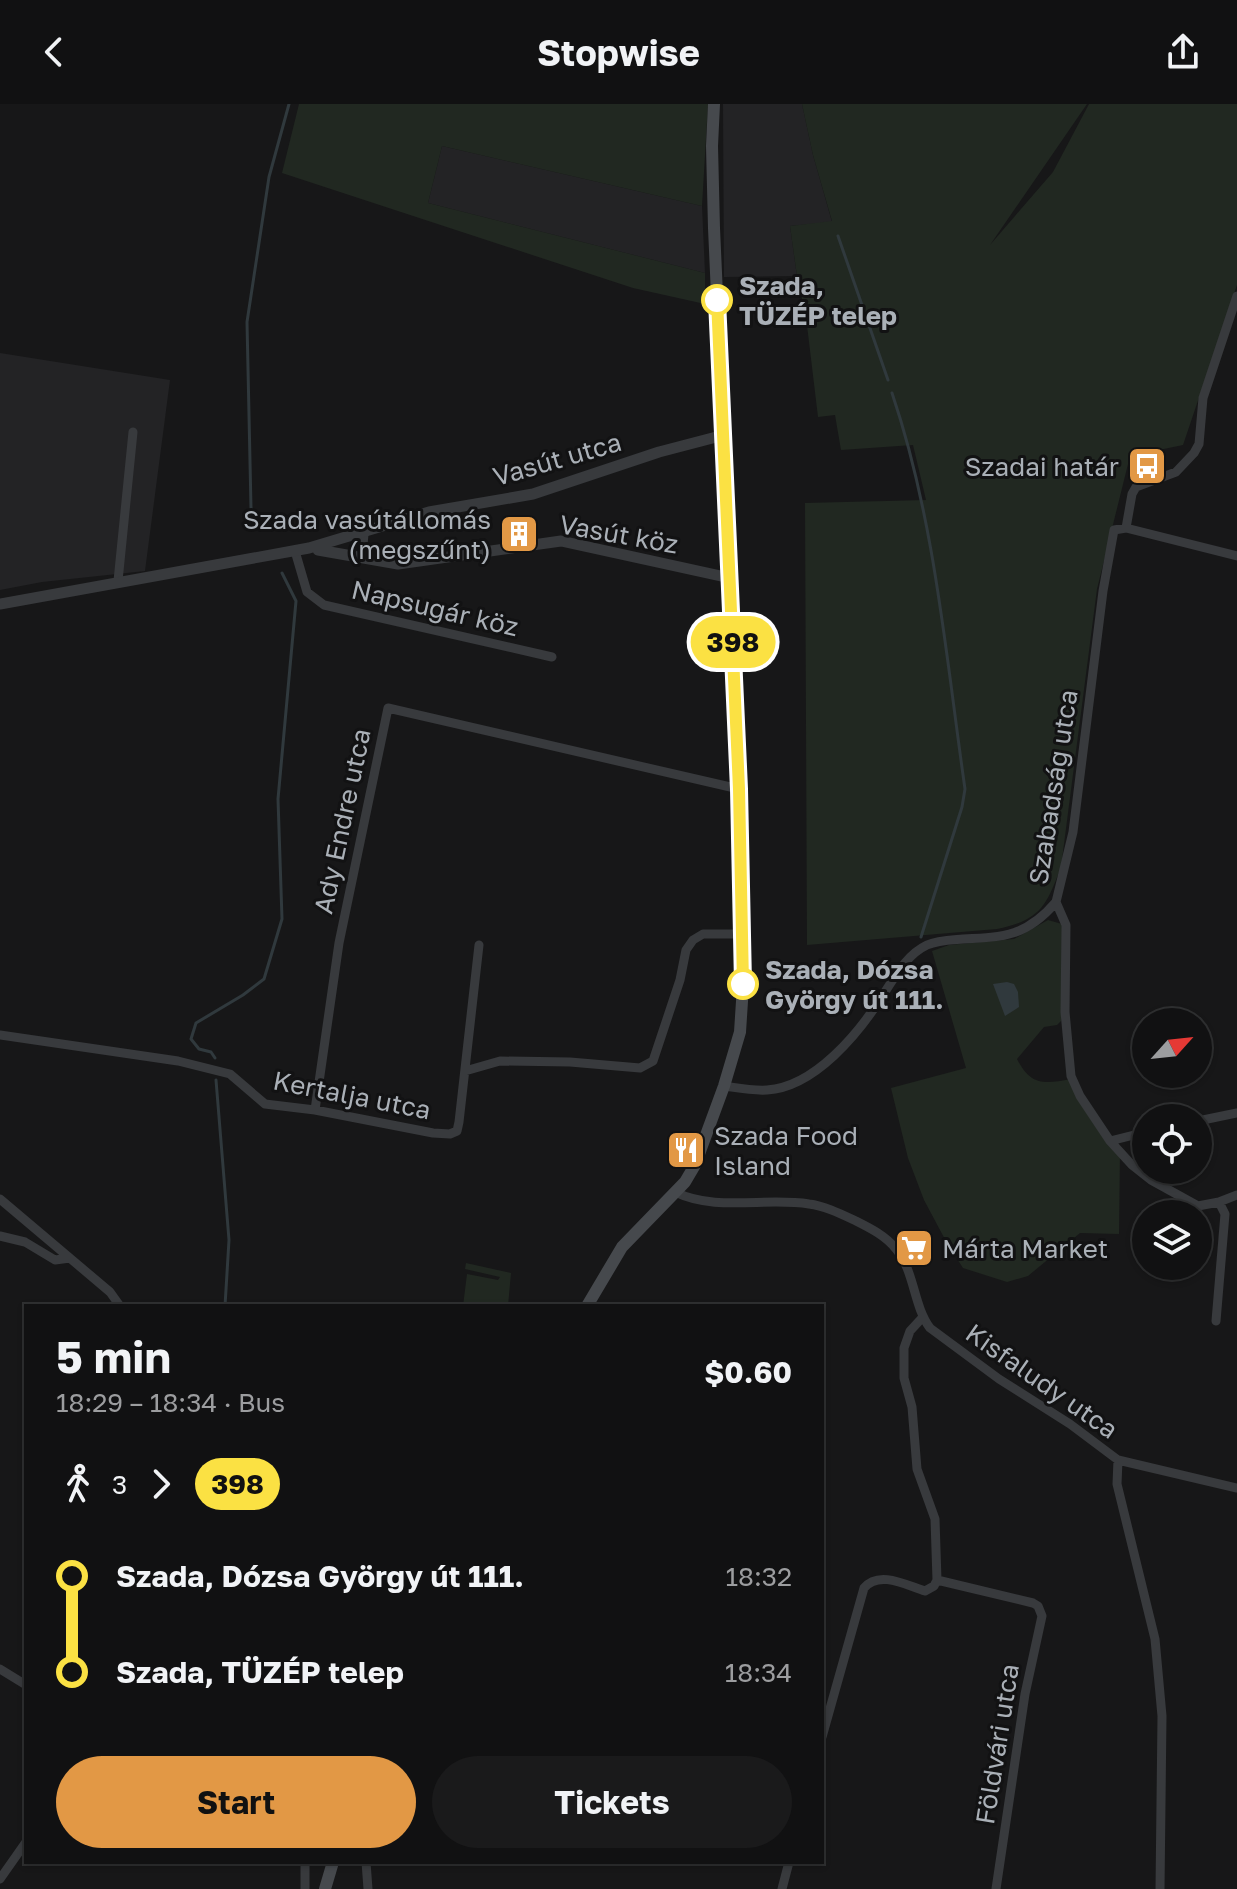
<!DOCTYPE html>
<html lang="en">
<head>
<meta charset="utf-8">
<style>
  body { margin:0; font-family:"Golos Text",sans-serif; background:#1a1a1b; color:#f1f3f6; height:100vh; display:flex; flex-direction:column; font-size:30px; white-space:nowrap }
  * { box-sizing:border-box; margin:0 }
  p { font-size:26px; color:#9c9d9f }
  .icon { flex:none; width:44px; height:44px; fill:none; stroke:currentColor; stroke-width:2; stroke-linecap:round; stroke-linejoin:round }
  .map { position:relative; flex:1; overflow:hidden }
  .sheet { position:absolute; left:24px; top:1200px; width:800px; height:560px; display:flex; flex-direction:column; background:#111112; border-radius:0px; box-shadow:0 2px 6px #0004,0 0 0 2px #303132 }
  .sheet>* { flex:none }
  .badge { padding:0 16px; border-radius:26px; font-size:28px; line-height:52px }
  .needle { width:52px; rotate:63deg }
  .controls { position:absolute; left:1132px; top:904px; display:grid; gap:16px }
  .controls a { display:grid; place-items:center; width:80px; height:80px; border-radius:50%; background:#111112; box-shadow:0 2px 6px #0004,0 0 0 2px #303132; font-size:40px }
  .map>.badge { position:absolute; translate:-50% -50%; box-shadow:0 0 0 4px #fff }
  .legs { display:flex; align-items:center; gap:12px; height:88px; padding:0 32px; font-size:26px }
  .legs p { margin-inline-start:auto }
  .head { display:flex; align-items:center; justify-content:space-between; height:136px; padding:0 32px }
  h1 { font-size:44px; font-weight:700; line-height:60px }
  .cta { display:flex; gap:16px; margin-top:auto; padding:16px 32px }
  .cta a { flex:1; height:92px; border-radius:48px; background:#e29845; color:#111; font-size:32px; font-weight:700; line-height:92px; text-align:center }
  .cta a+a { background:#1a1a1b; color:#f1f3f6 }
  ul { padding:0 32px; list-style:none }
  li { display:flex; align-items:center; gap:28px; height:96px; font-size:30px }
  li i { display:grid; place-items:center; width:12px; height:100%; margin:0 10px; background:currentColor }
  li i::after { content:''; width:20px; height:20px; margin:-10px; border:6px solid; border-radius:50%; background:#111112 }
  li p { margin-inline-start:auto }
  li:first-child i { background:linear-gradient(#0000 50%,currentColor 0) }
  li:last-child i { background:linear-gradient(currentColor 50%,#0000 0) }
  header { display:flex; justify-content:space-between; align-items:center; height:104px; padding:0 32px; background:#111112; font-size:36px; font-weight:700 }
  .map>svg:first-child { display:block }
  .built { fill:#232325 }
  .green { fill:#212821 }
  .water { fill:#30393d }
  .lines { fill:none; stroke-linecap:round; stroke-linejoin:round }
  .stream { stroke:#30393d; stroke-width:3 }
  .minor { stroke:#383a3d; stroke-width:9 }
  .tertiary { stroke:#383a3d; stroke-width:11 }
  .secondary { stroke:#46494d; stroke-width:12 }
  .line-1-casing { stroke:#fff; stroke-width:18 }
  .line-1 { stroke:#fbe143; stroke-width:12 }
  .stop-1-dot { fill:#fff; stroke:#fbe143; stroke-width:4 }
  .labels { text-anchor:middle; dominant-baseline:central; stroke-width:6; stroke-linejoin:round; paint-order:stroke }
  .stop-label { font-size:26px; font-weight:bold; fill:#aab0b7; stroke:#121213; text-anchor:start }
  .street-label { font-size:26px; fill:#aab0b7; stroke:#121213 }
  .poi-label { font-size:26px; fill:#aab0b7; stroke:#121213; text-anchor:end }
</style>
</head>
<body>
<header><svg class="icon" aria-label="back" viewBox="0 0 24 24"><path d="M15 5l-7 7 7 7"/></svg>Stopwise<svg class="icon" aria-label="share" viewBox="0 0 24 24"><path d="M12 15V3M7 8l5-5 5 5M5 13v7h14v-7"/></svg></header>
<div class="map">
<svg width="1237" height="1785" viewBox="0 0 1237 1785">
  <rect width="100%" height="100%" fill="#171718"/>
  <path class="built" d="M 723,0 L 802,0 L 813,51 L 832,118 L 790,122 L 797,172 L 724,173 Z
    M 442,42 L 702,102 L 705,169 L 428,99 Z
    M 0,249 L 170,276 L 145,467 L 42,478 L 0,486 Z"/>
  <path class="green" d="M 299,0 L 708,0 L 702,102 L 442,42 L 428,99 L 705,169 L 705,200 L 633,184 L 282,69 Z
    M 802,0 L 1087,0 L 990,141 L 1053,68 L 1089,0 L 1237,0 L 1237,181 L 1183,341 L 1130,352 L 1097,485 L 1061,763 C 1046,803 1040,816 997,825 L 807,841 L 805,399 L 926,396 L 913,341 L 841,346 L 835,311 L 818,313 L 806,213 L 797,172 L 790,122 L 832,117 L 813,51 Z
    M 1048,816 L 1062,820 L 1061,917 L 1057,921 L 1044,923 L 1017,955 C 1031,982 1044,980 1071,975 C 1082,1005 1096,1025 1120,1046 L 1119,1130 L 1080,1129 L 1028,1172 L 1007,1178 L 963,1164 L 948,1141 L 924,1096 L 908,1054 L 891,984 L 966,964 L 932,847 L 949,841 L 1014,835 Z
    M 466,1159 L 511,1169 L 508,1202 L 463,1202 L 467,1170 L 498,1176 L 500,1173 L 465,1165 Z"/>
  <path class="water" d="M 1007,878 L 1014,880 L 1018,888 L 1019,903 L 1005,912 L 993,880 Z"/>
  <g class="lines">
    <path class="stream" d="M 838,132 L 888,276
      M 892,289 C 935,416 946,553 965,685 L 962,703 L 921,833
      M 261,424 L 251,404 L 247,218 L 269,73 L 289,0
      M 215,954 L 211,948 L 199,945 L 191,935 L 196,919 L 243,891 L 264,875 L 282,815 L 278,695 L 296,497 L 282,469
      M 216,976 L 229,1136 L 225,1202"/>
    <path class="minor" d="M 1126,424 L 1132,390 L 1136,383 L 1176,368 L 1194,349 L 1199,340 L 1203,294 L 1237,192
      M 364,430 L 363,441 L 366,454
      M 295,447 L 307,488 L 324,501 L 552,553
      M 1237,452 L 1126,424 L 1114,426 L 1103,487 L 1073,728 L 1056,798 L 1066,821 L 1065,908 L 1071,972 L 1080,992 L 1110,1037 L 1132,1061 L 1151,1076 L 1198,1102 L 1219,1098 L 1237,1091
      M 118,477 L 133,328
      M 0,931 L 178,957 L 230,970 L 265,1000 L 315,1006 L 433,1029 L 450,1030 L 457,1027 L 459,1018 L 479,841
      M 465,967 L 500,957 L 570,958 L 640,964 L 653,957 L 680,876 L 686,846 L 693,836 L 703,830 L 742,830
      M 724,982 C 738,984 753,987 767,986 C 815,983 859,929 883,891 C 895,873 906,851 927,841 C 938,836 951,836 963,835 C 1005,833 1027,832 1056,798
      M 315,1006 L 339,839 L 388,604 L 739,685
      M 1198,1017 L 1237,1009
      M 1110,1037 L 1146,1028
      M 675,1088 C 716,1108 765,1093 809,1100 C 825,1102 841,1110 856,1117 C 870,1124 886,1132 896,1145 C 915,1168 913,1201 930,1224 L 999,1275 L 1070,1320 L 1118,1356 L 1237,1384
      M 0,1095 L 110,1188 L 120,1202
      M 0,1132 L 25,1138 L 55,1156 L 70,1154
      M 1216,1217 L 1225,1110 L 1219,1098
      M 1118,1356 L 1117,1380 L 1155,1535 L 1162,1612 L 1160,1785
      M 937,1476 L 1033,1499 L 1038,1502 L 1042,1512 L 1025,1590 L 996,1785
      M 0,1565 L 26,1581
      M 822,1633 L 864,1484 C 879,1466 906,1481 925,1487 L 934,1482 L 937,1476 L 935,1415 L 917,1365 L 912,1303 L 904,1274 L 904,1244 L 910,1227 L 922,1214
      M 366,1758 L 368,1785
      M 0,1775 L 26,1738
      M 305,1785 L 305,1758
      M 782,1785 L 789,1758"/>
    <path class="tertiary" d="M 318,446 L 398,460 L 561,437 L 730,474
      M 0,500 L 309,444 L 429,408 L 533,390 L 659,348 L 724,331"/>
    <path class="secondary" d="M 587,1202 L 622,1143 L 685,1078 L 695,1061 L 724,982 L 740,928 L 743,882 L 739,685 L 714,124 L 712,42 L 714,0
      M 325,1785 L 333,1758"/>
  </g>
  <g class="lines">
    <g class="line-1-casing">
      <path id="line-1" d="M 717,196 L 739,685 L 743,880"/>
    </g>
    <use href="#line-1" class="line-1"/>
  </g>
  <defs>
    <g id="bus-square" transform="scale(2)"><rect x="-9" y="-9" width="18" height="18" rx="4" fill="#e29845" stroke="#121213"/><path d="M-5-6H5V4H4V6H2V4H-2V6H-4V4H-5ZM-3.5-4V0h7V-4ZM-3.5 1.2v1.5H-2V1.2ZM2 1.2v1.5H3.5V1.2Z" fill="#fff"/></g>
    <g id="building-square" transform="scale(2)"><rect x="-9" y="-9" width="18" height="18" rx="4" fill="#e29845" stroke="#121213"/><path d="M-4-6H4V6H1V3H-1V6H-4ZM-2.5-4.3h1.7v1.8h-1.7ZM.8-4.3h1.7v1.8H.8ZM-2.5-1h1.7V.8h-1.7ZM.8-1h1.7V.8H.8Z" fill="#fff"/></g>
    <g id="restaurant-square" transform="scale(2)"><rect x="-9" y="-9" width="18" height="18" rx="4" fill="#e29845" stroke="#121213"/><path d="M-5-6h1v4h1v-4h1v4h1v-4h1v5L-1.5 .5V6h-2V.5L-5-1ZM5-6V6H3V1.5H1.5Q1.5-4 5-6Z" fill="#fff"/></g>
    <g id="supermarket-square" transform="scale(2)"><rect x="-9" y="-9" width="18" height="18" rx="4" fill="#e29845" stroke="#121213"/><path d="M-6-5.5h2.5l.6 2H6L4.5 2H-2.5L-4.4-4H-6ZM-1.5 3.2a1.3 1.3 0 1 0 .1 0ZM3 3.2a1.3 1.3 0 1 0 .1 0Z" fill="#fff"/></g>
  </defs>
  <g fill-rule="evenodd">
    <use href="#bus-square" x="1147" y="362"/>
    <use href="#building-square" x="519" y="430"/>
    <use href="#restaurant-square" x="686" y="1046"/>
    <use href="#supermarket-square" x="914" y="1144"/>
  </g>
  <g class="stop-1-dot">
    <circle cx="717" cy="196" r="14"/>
    <circle cx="743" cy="880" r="14"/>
  </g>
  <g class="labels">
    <g class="stop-label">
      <text x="739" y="181">Szada,<tspan x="739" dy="30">TÜZÉP telep</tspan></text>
      <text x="765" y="865">Szada, Dózsa<tspan x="765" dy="30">György út 111.</tspan></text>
    </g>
    <g class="street-label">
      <text transform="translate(557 355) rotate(-16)">Vasút utca</text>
      <text transform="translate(619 430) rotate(10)">Vasút köz</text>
      <text transform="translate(435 504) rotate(13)">Napsugár köz</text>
      <text transform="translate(1053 683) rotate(-81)">Szabadság utca</text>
      <text transform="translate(342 717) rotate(-78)">Ady Endre utca</text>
      <text transform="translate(352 991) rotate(11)">Kertalja utca</text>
      <text transform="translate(1042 1277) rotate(35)">Kisfaludy utca</text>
      <text transform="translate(997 1640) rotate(-81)">Földvári utca</text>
    </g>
    <g class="poi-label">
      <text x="1119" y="362">Szadai határ</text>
      <text x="491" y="415">Szada vasútállomás<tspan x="491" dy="30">(megszűnt)</tspan></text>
      <text x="714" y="1031" text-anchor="start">Szada Food<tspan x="714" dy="30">Island</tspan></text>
      <text x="942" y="1144" text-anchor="start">Márta Market</text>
    </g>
  </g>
</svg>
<div class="controls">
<a><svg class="needle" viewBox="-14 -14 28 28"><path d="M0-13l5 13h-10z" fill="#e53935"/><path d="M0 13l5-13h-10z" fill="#9c9d9f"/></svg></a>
<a><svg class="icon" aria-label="locate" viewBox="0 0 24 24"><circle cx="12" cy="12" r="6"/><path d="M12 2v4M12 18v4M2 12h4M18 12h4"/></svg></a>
<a><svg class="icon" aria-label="layers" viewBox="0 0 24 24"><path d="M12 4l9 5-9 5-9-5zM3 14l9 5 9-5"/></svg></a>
</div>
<b class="badge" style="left:733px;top:538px;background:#fbe143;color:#111">398</b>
<section class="sheet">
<div class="head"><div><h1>5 min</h1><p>18:29 – 18:34 · Bus</p></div><b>$0.60</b></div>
<div class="legs"><svg class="icon" aria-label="walk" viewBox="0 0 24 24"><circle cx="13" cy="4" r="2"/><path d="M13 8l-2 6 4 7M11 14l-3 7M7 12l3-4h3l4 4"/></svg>3<svg class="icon" aria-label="forward" viewBox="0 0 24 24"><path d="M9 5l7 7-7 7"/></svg><b class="badge" style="background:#fbe143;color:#111">398</b></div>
<ul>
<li><i style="color:#fbe143"></i><b>Szada, Dózsa György út 111.</b><p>18:32</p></li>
<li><i style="color:#fbe143"></i><b>Szada, TÜZÉP telep</b><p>18:34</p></li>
</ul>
<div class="cta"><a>Start</a><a>Tickets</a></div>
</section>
</div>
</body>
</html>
